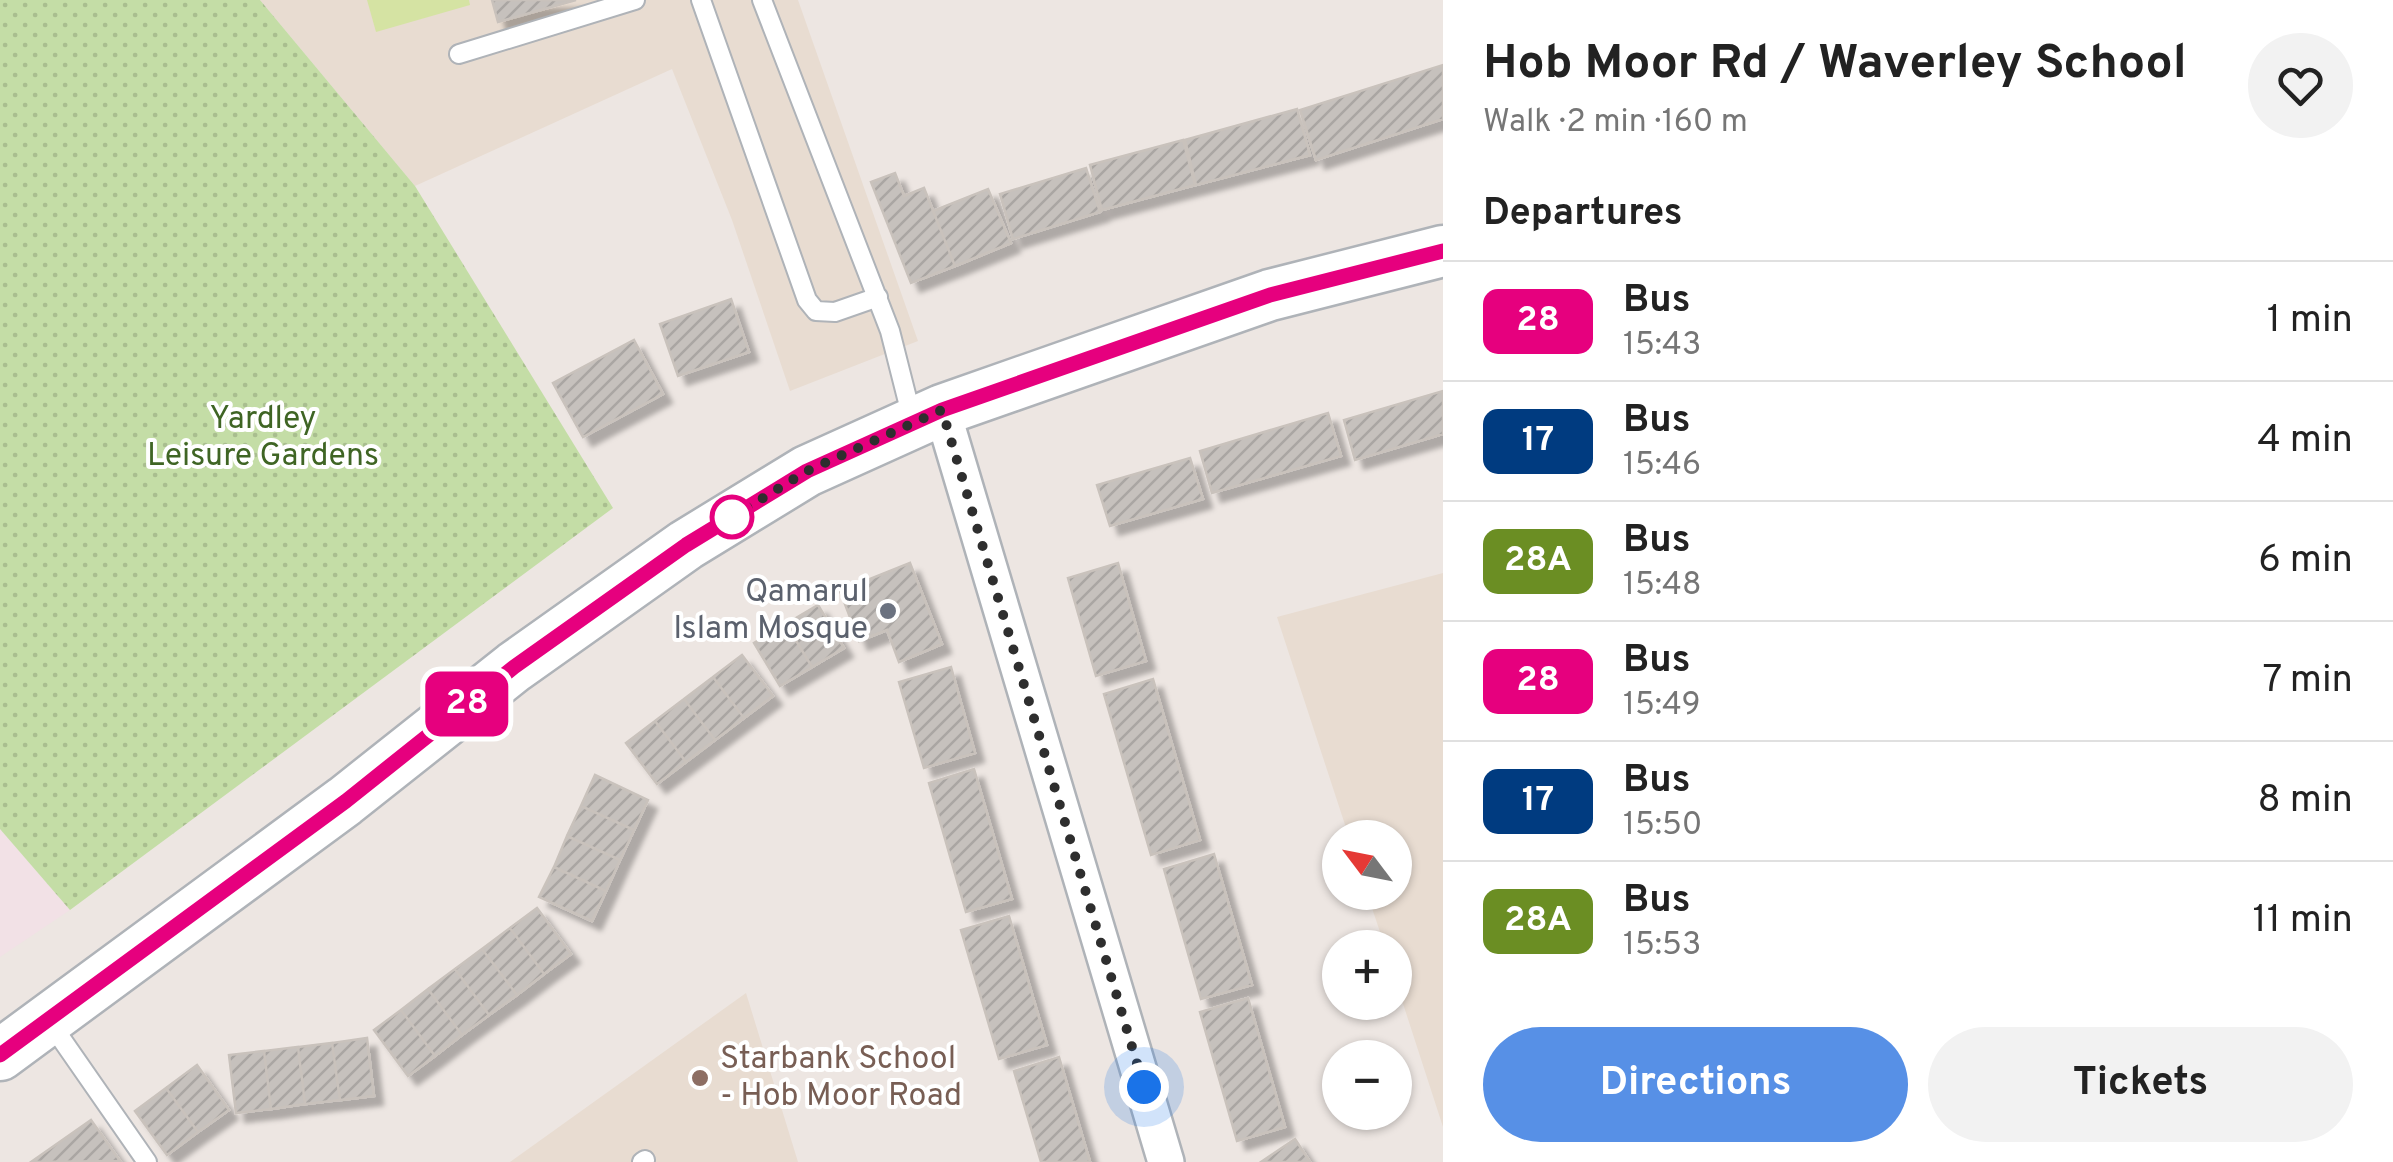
<!DOCTYPE html>
<html lang="en">
<head>
<meta charset="utf-8">
<style>
  body { margin:0; font-family:Overpass,sans-serif; background:#f2f2f2; color:#222; height:100vh; display:flex; flex-direction:column; font-size:38px; white-space:nowrap }
  * { box-sizing:border-box; margin:0 }
  p { font-size:32px; color:#767676 }
  .icon { flex:none; width:55px; height:55px; fill:none; stroke:currentColor; stroke-width:2; stroke-linecap:round; stroke-linejoin:round }
  .map { position:relative; flex:1; overflow:hidden }
  .sheet { display:flex; flex-direction:column; background:#fff; width:950px }
  .sheet>* { flex:none }
  .badge { padding:0 20px; border-radius:15px; font-size:35px; line-height:65px }
  .needle { width:65px; rotate:302deg }
  .tools { position:absolute; left:1322px; top:820px; display:grid; gap:20px }
  .tools a { display:grid; place-items:center; width:90px; height:90px; border-radius:50%; background:#fff; box-shadow:0 2px 8px #0004; font-size:50px }
  .you { position:absolute; width:50px; height:50px; margin:-25px; border:8px solid #fff; border-radius:50%; background:#1a73e8; box-shadow:0 0 0 15px #1a73e833 }
  .map>.badge { position:absolute; translate:-50% -50%; box-shadow:0 0 0 5px #fff }
  h2 { padding:0 40px; font-size:38px; line-height:90px }
  .round { display:grid; place-items:center; flex:none; width:105px; height:105px; border-radius:52px; background:#f2f2f2 }
  .summary { display:flex; align-items:center; justify-content:space-between; height:170px; padding:0 40px }
  h1 { font-size:48px; font-weight:700; line-height:75px }
  .cta { display:flex; gap:20px; margin-top:auto; padding:20px 40px }
  .cta a { flex:1; height:115px; border-radius:60px; background:#5790e6; color:#fff; font-size:40px; font-weight:700; line-height:115px; text-align:center }
  .cta a+a { background:#f2f2f2; color:#222 }
  ul { padding:0; list-style:none }
  li { display:flex; align-items:center; gap:30px; height:120px; padding:0 40px; border-top:2px solid #e0e0e0 }
  li div { flex:1 }
  li b { display:block; font-size:38px }
  li em { font-style:normal }
  li .badge { min-width:110px; font-weight:700; text-align:center }
  main { display:flex; flex:1; min-height:0 }
  .map>svg:first-child { display:block }
  .education { fill:#e8dcd1 }
  .medical { fill:#f2e1e6 }
  .garden { fill:url(#garden-dots) }
  .pitch { fill:#d5e3a3 }
  .building { fill:url(#building-hatch); stroke:#c9c2bc; stroke-width:2.5; filter:url(#shadow) }
  .lines { fill:none; stroke-linecap:round; stroke-linejoin:round }
  .lane-casing { stroke:#afb3b8; stroke-width:22 }
  .street-casing { stroke:#afb3b8; stroke-width:40 }
  .secondary-casing { stroke:#afb3b8; stroke-width:55 }
  .lane { stroke:#fff; stroke-width:18 }
  .street { stroke:#fff; stroke-width:35 }
  .secondary { stroke:#fff; stroke-width:50 }
  .line-casing { stroke:#fff; stroke-width:22 }
  .line { stroke:#e6007e; stroke-width:15 }
  .walk { stroke:#2e2e2e; stroke-width:10; stroke-dasharray:0 18 }
  .stop-dot { fill:#fff; stroke:#e6007e; stroke-width:5 }
  .worship-dot { fill:#6b7280; stroke:#fff; stroke-width:4 }
  .education-dot { fill:#8d6e63; stroke:#fff; stroke-width:4 }
  .labels { text-anchor:middle; dominant-baseline:central; stroke-width:8; stroke-linejoin:round; paint-order:stroke }
  .park-label { font-size:32px; fill:#3f6524; stroke:#fff }
  .worship-label { font-size:32px; fill:#5b616d; stroke:#fff; text-anchor:end }
  .education-label { font-size:32px; fill:#785e54; stroke:#fff; text-anchor:start }
</style>
</head>
<body>
<main>
<div class="map">
<svg width="1443" height="1162" viewBox="0 0 1443 1162">
  <defs>
    <pattern id="garden-dots" width="8" height="8" patternUnits="userSpaceOnUse" patternTransform="scale(2.5)"><rect width="8" height="8" fill="#c4dda6"/><path d="M2 2h.1M6 6h.1" fill="none" stroke="#a9be8f" stroke-width="1.8" stroke-linecap="round"/></pattern>
    <pattern id="building-hatch" width="6" height="6" patternUnits="userSpaceOnUse" patternTransform="scale(2.5)"><rect width="6" height="6" fill="#c6c1bd"/><path d="M-1 1l2-2M0 6l6-6M5 7l2-2" fill="none" stroke="#aaa6a3"/></pattern>
    <filter id="shadow"><feDropShadow dx="9" dy="9" stdDeviation="2.5" flood-color="#0004"/></filter>
  </defs>
  <rect width="100%" height="100%" fill="#ede6e2"/>
  <path class="education" d="M 260,0 L 798,0 L 918,341 L 790,391 L 732,220 L 672,69 L 415,186 Z
    M 1443,573 L 1443,1127 L 1395,979 L 1395,948 L 1385,947 L 1367,893 L 1395,892 L 1395,838 L 1349,837 L 1277,617 Z
    M 746,993 L 798,1162 L 510,1162 Z"/>
  <path class="medical" d="M 0,829 L 70,910 L 0,957 Z"/>
  <path class="garden" d="M 0,0 L 260,0 L 415,186 L 613,508 L 70,910 L 0,829 Z"/>
  <path class="pitch" d="M 367,0 L 469,0 L 470,5 L 376,32 Z"/>
  <path class="building" d="M 492,0 L 576,0 L 498,22 Z
    M 1443,65 L 1443,119 L 1316,160 L 1300,110 Z
    M 1297,109 L 1310,155 L 1196,185 L 1185,140 Z
    M 1183,140 L 1195,185 L 1102,210 L 1090,165 Z
    M 1086,168 L 1100,212 L 1013,239 L 1000,194 Z
    M 895,173 L 904,196 L 924,188 L 955,266 L 911,283 L 871,182 Z
    M 988,189 L 1011,243 L 955,266 L 933,211 Z
    M 731,299 L 749,352 L 678,376 L 660,324 Z
    M 634,340 L 663,394 L 583,437 L 553,383 Z
    M 1443,391 L 1443,434 L 1355,460 L 1344,420 Z
    M 1328,413 L 1341,456 L 1212,493 L 1200,451 Z
    M 1190,458 L 1203,499 L 1110,526 L 1097,485 Z
    M 910,563 L 942,644 L 899,662 L 887,630 L 859,641 L 840,591 Z
    M 1118,563 L 1146,661 L 1096,676 L 1068,578 Z
    M 818,605 L 844,648 L 812,667 L 786,624 Z
    M 786,624 L 812,667 L 780,686 L 754,643 Z
    M 742,655 L 773,696 L 744,718 L 713,677 Z
    M 951,667 L 975,753 L 924,768 L 899,682 Z
    M 713,677 L 744,718 L 715,740 L 684,699 Z
    M 1153,679 L 1200,840 L 1151,855 L 1104,694 Z
    M 684,699 L 715,740 L 686,762 L 655,721 Z
    M 655,721 L 686,762 L 657,784 L 626,743 Z
    M 974,769 L 1012,899 L 966,912 L 929,783 Z
    M 595,775 L 648,800 L 634,830 L 581,806 Z
    M 581,806 L 634,830 L 620,860 L 567,836 Z
    M 567,836 L 620,860 L 606,891 L 554,867 Z
    M 1214,854 L 1252,985 L 1201,999 L 1164,869 Z
    M 554,867 L 606,891 L 592,921 L 539,897 Z
    M 537,908 L 571,954 L 544,974 L 510,928 Z
    M 1009,916 L 1047,1045 L 999,1059 L 961,930 Z
    M 510,928 L 544,974 L 517,995 L 482,949 Z
    M 482,949 L 517,995 L 489,1015 L 455,969 Z
    M 455,969 L 489,1015 L 462,1035 L 428,989 Z
    M 428,989 L 462,1035 L 435,1056 L 401,1010 Z
    M 1248,998 L 1285,1127 L 1237,1141 L 1200,1012 Z
    M 401,1010 L 435,1056 L 408,1076 L 374,1030 Z
    M 367,1038 L 374,1096 L 340,1100 L 332,1043 Z
    M 332,1043 L 340,1100 L 305,1104 L 298,1047 Z
    M 298,1047 L 305,1104 L 271,1109 L 264,1051 Z
    M 264,1051 L 271,1109 L 236,1113 L 229,1055 Z
    M 1059,1057 L 1090,1162 L 1041,1162 L 1014,1071 Z
    M 197,1065 L 229,1110 L 198,1132 L 166,1088 Z
    M 166,1088 L 198,1132 L 167,1155 L 135,1111 Z
    M 91,1120 L 120,1161 L 31,1162 Z
    M 1295,1139 L 1310,1162 L 1261,1162 Z"/>
  <g class="lines">
    <g class="lane-casing">
      <path id="lane" d="M 701,0 L 807,300 L 816,311 L 835,312 L 878,297
        M 762,0 L 890,331 L 912,418
        M 459,54 L 635,0
        M 49,1021 L 147,1162
        M 642,1162 L 645,1160"/>
    </g>
    <g class="street-casing">
      <path id="street" d="M 942,410 L 1166,1162"/>
    </g>
    <g class="secondary-casing">
      <path id="secondary" d="M 0,1055 L 345,801 L 514,667 L 686,545 L 807,471 L 942,410 L 1270,295 L 1443,251"/>
    </g>
    <use href="#lane" class="lane"/>
    <use href="#street" class="street"/>
    <use href="#secondary" class="secondary"/>
  </g>
  <g class="lines">
    <g class="line-casing">
      <path id="line" d="M 0,1055 L 346,801 L 514,667 L 686,545 L 807,471 L 942,410 L 1270,295 L 1443,251"/>
    </g>
    <use href="#line" class="line"/>
    <path class="walk" d="M 732,517 L 807,471 L 942,410 L 1144,1087"/>
  </g>
  <circle class="stop-dot" cx="732" cy="517" r="20"/>
  <circle class="worship-dot" cx="888" cy="611" r="10"/>
  <circle class="education-dot" cx="700" cy="1078" r="10"/>
  <g class="labels">
    <g class="park-label">
      <text x="263" y="420">Yardley<tspan x="263" dy="37">Leisure Gardens</tspan></text>
    </g>
    <g class="worship-label">
      <text x="868" y="593">Qamarul<tspan x="868" dy="37">Islam Mosque</tspan></text>
    </g>
    <g class="education-label">
      <text x="720" y="1060">Starbank School<tspan x="720" dy="37">- Hob Moor Road</tspan></text>
    </g>
  </g>
</svg>
<div class="tools">
<a><svg class="needle" viewBox="-14 -14 28 28"><path d="M0-13l5 13h-10z" fill="#e53935"/><path d="M0 13l5-13h-10z" fill="#767676"/></svg></a>
<a>+</a>
<a>−</a>
</div>
<div class="you" style="left:1144px;top:1087px"></div>
<b class="badge" style="left:467px;top:704px;background:#e6007e;color:#fff">28</b>
</div>
<section class="sheet">
<div class="summary"><div><h1>Hob Moor Rd / Waverley School</h1><p>Walk · 2 min · 160 m</p></div><a class="round"><svg class="icon" aria-label="heart" viewBox="0 0 24 24"><path d="M12 20l-8-8c-3-5 5-10 8-4 3-6 11-1 8 4z"/></svg></a></div>
<h2>Departures</h2>
<ul>
<li><span class="badge" style="background:#e6007e;color:#fff">28</span><div><b>Bus</b><p>15:43</p></div><em>1 min</em></li>
<li><span class="badge" style="background:#003b80;color:#fff">17</span><div><b>Bus</b><p>15:46</p></div><em>4 min</em></li>
<li><span class="badge" style="background:#6b8e23;color:#fff">28A</span><div><b>Bus</b><p>15:48</p></div><em>6 min</em></li>
<li><span class="badge" style="background:#e6007e;color:#fff">28</span><div><b>Bus</b><p>15:49</p></div><em>7 min</em></li>
<li><span class="badge" style="background:#003b80;color:#fff">17</span><div><b>Bus</b><p>15:50</p></div><em>8 min</em></li>
<li><span class="badge" style="background:#6b8e23;color:#fff">28A</span><div><b>Bus</b><p>15:53</p></div><em>11 min</em></li>
</ul>
<div class="cta"><a>Directions</a><a>Tickets</a></div>
</section>
</main>
</body>
</html>
